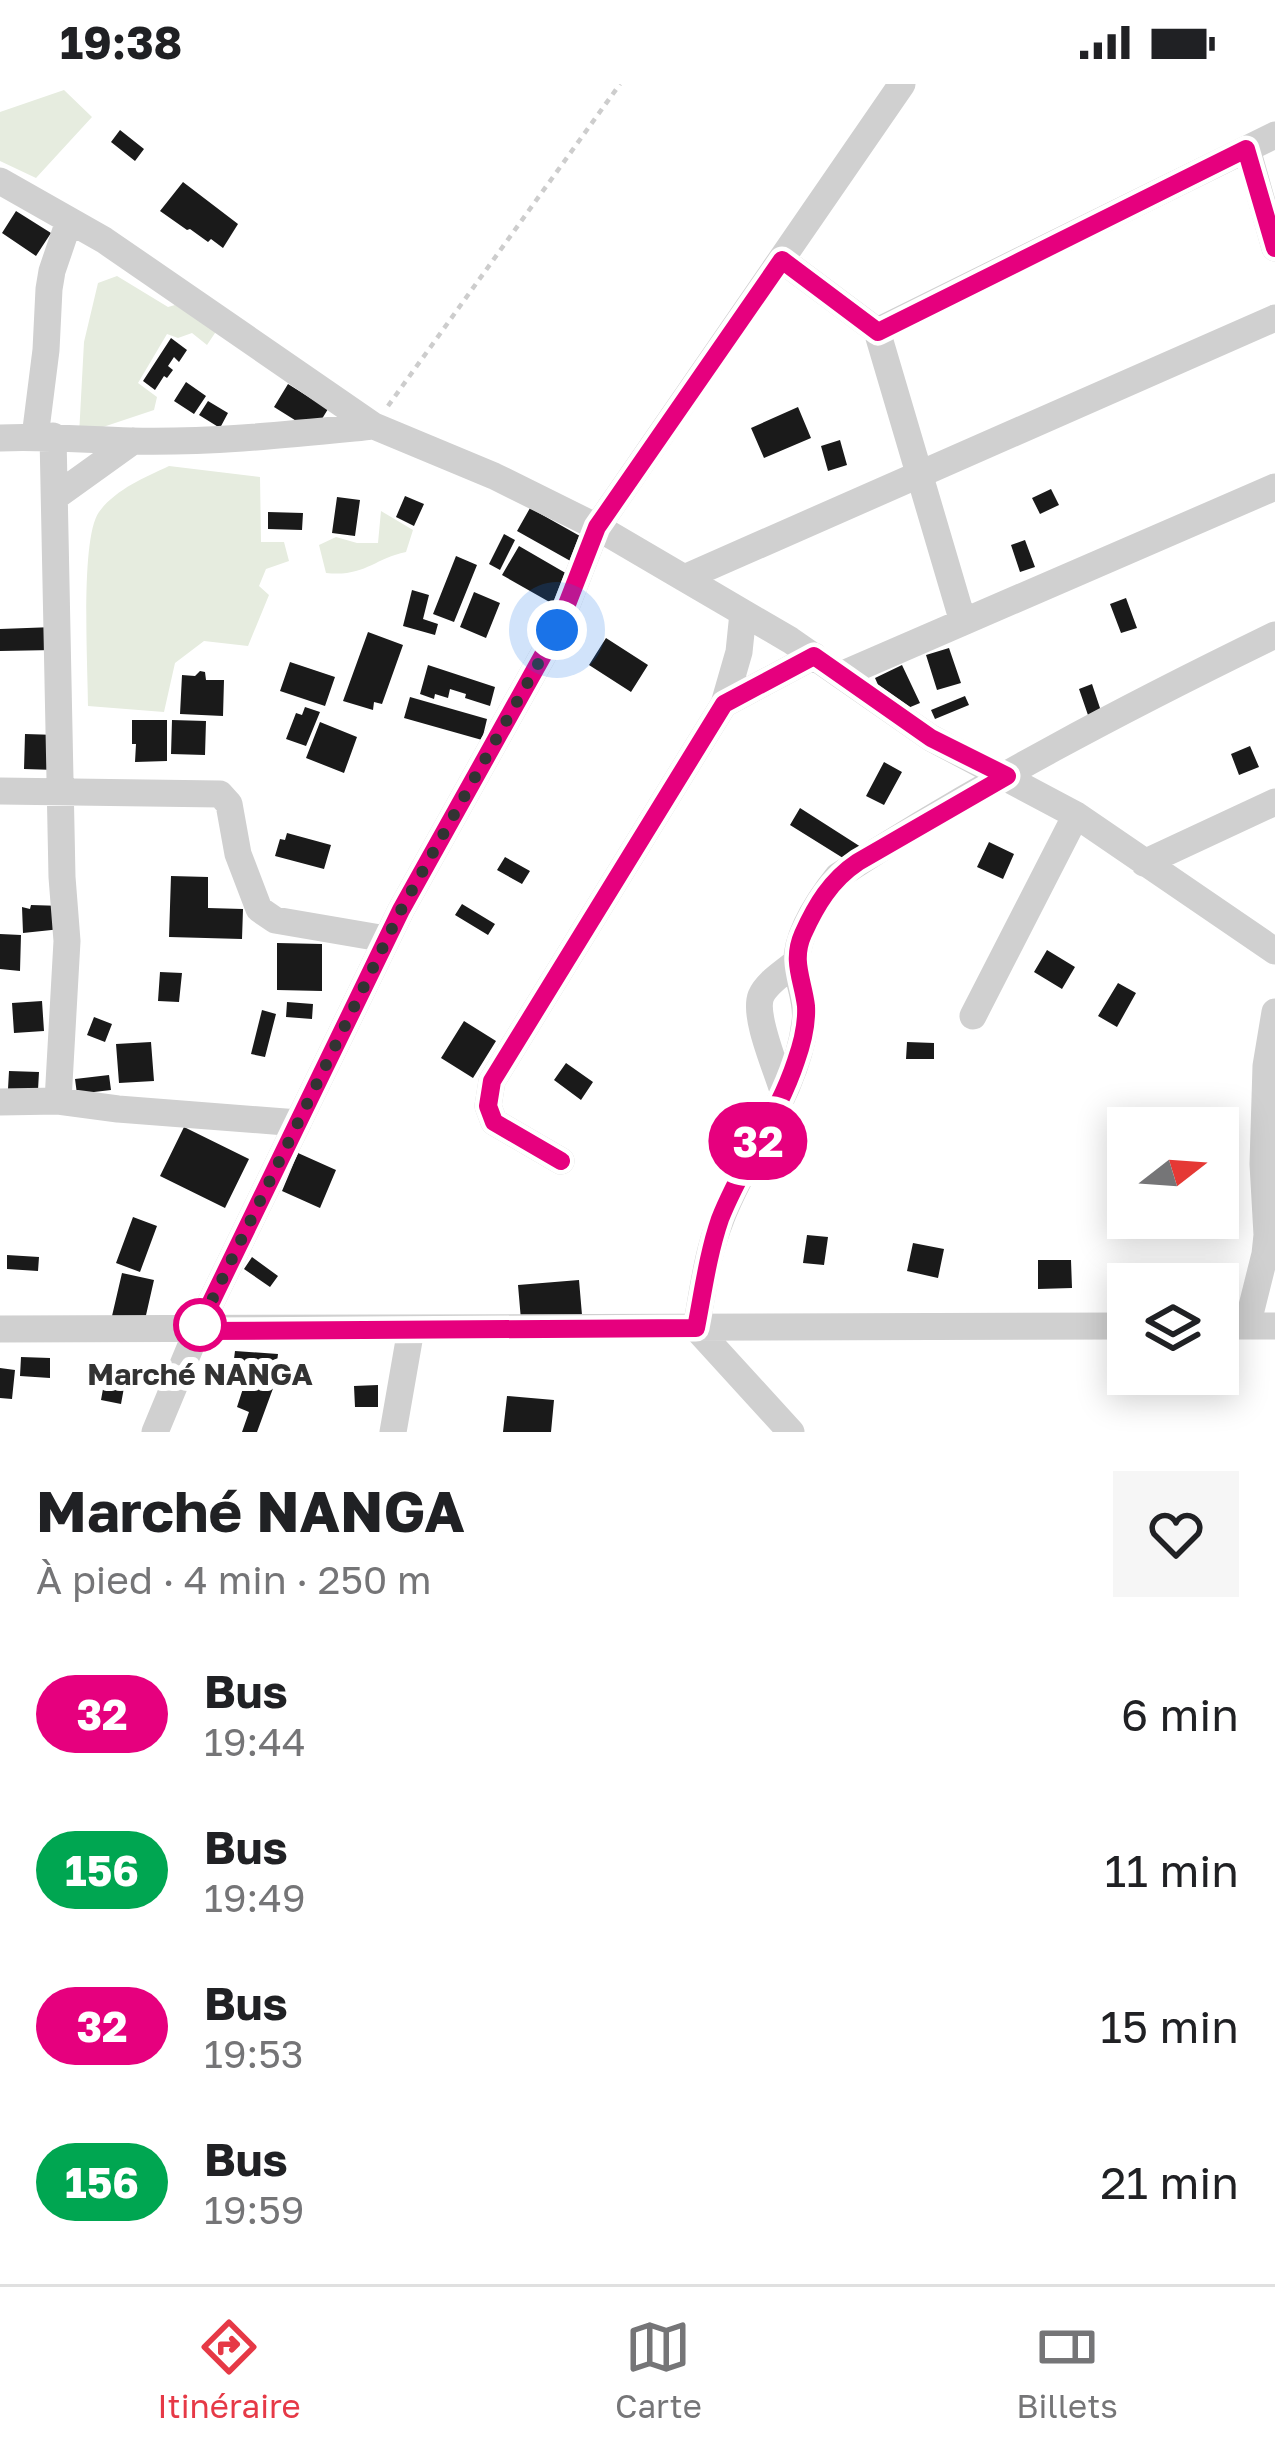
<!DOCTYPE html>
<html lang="fr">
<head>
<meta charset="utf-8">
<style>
  body { margin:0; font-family:"Golos Text",sans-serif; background:#f6f6f6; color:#202124; height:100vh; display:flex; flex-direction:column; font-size:45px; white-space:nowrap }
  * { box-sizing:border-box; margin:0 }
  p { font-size:39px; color:#757577 }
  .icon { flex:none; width:66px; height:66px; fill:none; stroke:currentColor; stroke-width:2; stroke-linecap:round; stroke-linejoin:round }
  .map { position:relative; height:1348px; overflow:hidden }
  .side { display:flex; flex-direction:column; background:#fff; flex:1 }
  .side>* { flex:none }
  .badge { padding:0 24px; border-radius:39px; font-size:42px; line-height:78px }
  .needle { width:78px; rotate:73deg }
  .fabs { position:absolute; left:1107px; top:1023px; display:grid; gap:24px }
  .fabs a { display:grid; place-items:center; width:132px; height:132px; border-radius:0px; background:#fff; box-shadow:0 6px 30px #0003; font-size:60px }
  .you { position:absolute; width:60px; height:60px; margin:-30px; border:9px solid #fff; border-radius:50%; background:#1a73e8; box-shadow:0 0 0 18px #1a73e833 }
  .map>.badge { position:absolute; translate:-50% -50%; box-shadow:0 0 0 6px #fff }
  .round { display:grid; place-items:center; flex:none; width:126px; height:126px; border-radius:0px; background:#f6f6f6 }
  .summary { display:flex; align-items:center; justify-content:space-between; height:204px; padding:0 36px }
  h1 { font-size:57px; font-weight:700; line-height:90px }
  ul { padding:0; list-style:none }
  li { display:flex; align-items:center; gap:36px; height:156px; padding:0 36px }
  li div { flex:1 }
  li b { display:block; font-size:45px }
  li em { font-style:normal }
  li .badge { min-width:132px; font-weight:700; text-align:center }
  .status { display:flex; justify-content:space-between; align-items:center; height:84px; padding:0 60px; background:#fff; direction:ltr }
  .status svg { height:33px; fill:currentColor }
  .tabs { display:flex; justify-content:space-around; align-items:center; height:168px; border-top:3px solid #e0e0e0; background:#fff; font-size:33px; color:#757577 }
  .tabs a { display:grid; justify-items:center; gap:6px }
  .tabs .on { color:#e63946 }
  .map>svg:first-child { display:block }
  .green { fill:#e6ecdf }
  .building { fill:#1a1a1a }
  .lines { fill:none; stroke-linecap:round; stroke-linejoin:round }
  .path { stroke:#cdcdcd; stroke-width:4.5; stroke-dasharray:6 6; stroke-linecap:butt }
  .minor { stroke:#d0d0d0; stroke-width:27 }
  .line-casing { stroke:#fff; stroke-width:27 }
  .line { stroke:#e6007e; stroke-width:18 }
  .walk { stroke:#333; stroke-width:12; stroke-dasharray:0 21.6 }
  .stop-dot { fill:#fff; stroke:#e6007e; stroke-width:6 }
  .labels { text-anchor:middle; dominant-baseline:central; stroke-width:12; stroke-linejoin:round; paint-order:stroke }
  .stop-label { font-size:30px; font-weight:bold; fill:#333; stroke:#fff }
</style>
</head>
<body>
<div class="status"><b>19:38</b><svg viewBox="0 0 49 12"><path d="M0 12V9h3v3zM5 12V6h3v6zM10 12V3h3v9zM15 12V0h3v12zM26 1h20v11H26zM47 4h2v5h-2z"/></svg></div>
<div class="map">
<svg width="1275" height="1348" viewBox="0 0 1275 1348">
  <rect width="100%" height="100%" fill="#fff"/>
  <path class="green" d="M 64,6 L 92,33 L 36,94 L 0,77 L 0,28 Z
    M 117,192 L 168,223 L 175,221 L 217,246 L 207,261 L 192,249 L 178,254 L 167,250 L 138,299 L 157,313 L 154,326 L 79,351 L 84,258 L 98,199 Z
    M 169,382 L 260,393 L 261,458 L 284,458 L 289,477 L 266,485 L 259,502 L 269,511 L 248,562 L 204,557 L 175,579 L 164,628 L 88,622 C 88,584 80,454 99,428 C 116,405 144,394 169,382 Z
    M 381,427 L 413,446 L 406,468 C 373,475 365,493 326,489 L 319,461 L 336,453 L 357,459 L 378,459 Z"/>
  <path class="building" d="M 120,46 L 144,65 L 135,77 L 111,58 Z
    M 183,98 L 238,140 L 223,164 L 211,155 L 208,158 L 190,145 L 187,146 L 160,127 Z
    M 16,127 L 51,149 L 36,172 L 2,149 Z
    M 171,254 L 187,266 L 179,278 L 174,273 L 168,282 L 173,286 L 167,294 L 164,292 L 155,306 L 143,297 Z
    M 186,298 L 206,312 L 194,330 L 174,317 Z
    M 288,300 L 328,325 L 314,348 L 274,323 Z
    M 208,317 L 228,329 L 220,344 L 199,331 Z
    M 798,323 L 811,354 L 764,374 L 751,344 Z
    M 840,356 L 847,381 L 828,387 L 821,362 Z
    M 1051,405 L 1059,421 L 1040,430 L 1032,414 Z
    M 405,412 L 424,420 L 414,442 L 396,433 Z
    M 337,413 L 360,416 L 355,452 L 332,449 Z
    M 530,424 L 587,456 L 574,479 L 517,447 Z
    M 268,428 L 303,429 L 302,446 L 268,445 Z
    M 504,450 L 515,456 L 500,486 L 489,480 Z
    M 1025,456 L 1035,483 L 1020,488 L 1011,461 Z
    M 519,462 L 569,491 L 553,520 L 502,491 Z
    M 456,472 L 477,481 L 454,538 L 433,530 Z
    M 412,506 L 429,511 L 423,535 L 438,540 L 435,551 L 403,542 Z
    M 474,508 L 500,519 L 486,554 L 460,543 Z
    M 1126,514 L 1137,544 L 1121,549 L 1110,520 Z
    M 54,543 L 54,566 L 0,567 L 0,545 Z
    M 368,548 L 403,561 L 382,620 L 374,618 L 373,626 L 343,617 Z
    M 606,554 L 648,581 L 631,608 L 589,581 Z
    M 949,564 L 961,599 L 937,606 L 926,571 Z
    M 290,578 L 335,593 L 325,622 L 280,607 Z
    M 428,581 L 495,603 L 490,622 L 465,614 L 466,610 L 450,605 L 448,614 L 435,610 L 434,615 L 420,610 Z
    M 902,581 L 920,619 L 908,624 L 882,610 L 875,594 Z
    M 200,587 L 205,588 L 206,596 L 224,596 L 223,632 L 180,630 L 182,591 L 195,592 Z
    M 1092,600 L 1102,630 L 1089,634 L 1079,605 Z
    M 965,612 L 969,621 L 935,635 L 931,626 Z
    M 410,613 L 487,635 L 482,656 L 404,634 Z
    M 305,623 L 320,628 L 306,662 L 286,655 L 296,629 L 302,631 Z
    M 132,636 L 167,636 L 167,677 L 135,678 L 136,660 L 132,660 Z
    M 172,636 L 206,637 L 205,671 L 171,670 Z
    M 320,638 L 357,653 L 344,689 L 306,674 Z
    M 25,650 L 57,651 L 56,686 L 24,685 Z
    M 1250,662 L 1259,683 L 1239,691 L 1231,670 Z
    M 884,678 L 902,688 L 884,721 L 866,712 Z
    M 800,724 L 861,763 L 851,779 L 790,741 Z
    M 287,749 L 331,761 L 324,785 L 275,772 L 280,755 L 285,756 Z
    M 989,758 L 1014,770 L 1003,795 L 977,783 Z
    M 505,773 L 530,787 L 522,800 L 497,786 Z
    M 171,792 L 208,793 L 208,824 L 243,825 L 242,855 L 169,853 Z
    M 462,820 L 495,840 L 488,851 L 455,831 Z
    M 31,821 L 63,822 L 61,845 L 23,849 L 22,823 L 30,825 Z
    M 0,850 L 21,851 L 20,887 L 0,885 Z
    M 277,859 L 322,860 L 322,907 L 277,906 Z
    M 1047,866 L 1075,883 L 1062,905 L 1034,888 Z
    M 160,888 L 182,889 L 179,918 L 158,917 Z
    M 1118,899 L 1136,909 L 1117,943 L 1098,932 Z
    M 42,917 L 44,947 L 14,949 L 12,919 Z
    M 287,918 L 313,920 L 312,935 L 286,933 Z
    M 262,926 L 276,930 L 265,973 L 251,970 Z
    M 94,933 L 112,940 L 105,958 L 87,951 Z
    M 464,937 L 496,957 L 473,994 L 441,974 Z
    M 151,958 L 154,997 L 119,999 L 116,960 Z
    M 907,958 L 934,959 L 934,975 L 906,975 Z
    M 566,979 L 593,998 L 581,1016 L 554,996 Z
    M 9,987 L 39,988 L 38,1006 L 8,1005 Z
    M 109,991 L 111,1006 L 77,1010 L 75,995 Z
    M 184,1043 L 249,1075 L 225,1124 L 160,1092 Z
    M 298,1069 L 336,1086 L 320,1124 L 282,1107 Z
    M 133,1133 L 157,1142 L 140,1188 L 116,1179 Z
    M 807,1151 L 828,1153 L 824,1181 L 803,1179 Z
    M 913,1159 L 944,1165 L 938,1194 L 907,1187 Z
    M 7,1171 L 39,1173 L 38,1187 L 7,1185 Z
    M 252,1173 L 278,1192 L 270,1203 L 244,1185 Z
    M 1038,1176 L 1071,1176 L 1072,1204 L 1038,1205 Z
    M 122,1189 L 154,1196 L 144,1240 L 112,1232 Z
    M 579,1196 L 582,1231 L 521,1236 L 518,1201 Z
    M 235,1267 L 278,1270 L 276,1286 L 233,1283 Z
    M 21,1273 L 50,1274 L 50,1294 L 20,1292 Z
    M 107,1283 L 127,1287 L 121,1320 L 101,1316 Z
    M 0,1284 L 15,1286 L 12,1315 L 0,1314 Z
    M 248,1289 L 275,1299 L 257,1348 L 242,1348 L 249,1328 L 237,1323 Z
    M 378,1301 L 378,1323 L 355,1323 L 354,1302 Z
    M 507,1312 L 554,1316 L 551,1348 L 503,1348 Z"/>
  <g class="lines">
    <path class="path" d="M 388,322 L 620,0"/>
    <path class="minor" d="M 1247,65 L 1275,164
      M 0,97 L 104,156 L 374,342 L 494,392 L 597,443 L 684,494 L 790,556 L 931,654 L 1076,731 L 1275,867
      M 782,176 L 877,247 L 963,538
      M 877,247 L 1275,51
      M 53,352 L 62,793 L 67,857 L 58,1017
      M 35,353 L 46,266 L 49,205 L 52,187 L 69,137
      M 0,354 C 44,352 87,356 131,357 C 212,359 293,350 374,342
      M 55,413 L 133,357
      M 684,494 L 1275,234
      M 841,591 L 1275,403
      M 724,620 L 814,572
      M 0,707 L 220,710 L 229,720 L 238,770 L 259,825 L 275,836 L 386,855
      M 1144,779 L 1275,718
      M 973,932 L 1076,731
      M 783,1007 C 777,986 753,932 761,912 C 767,898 785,888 796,878
      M 0,1018 L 58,1017 L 118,1025 L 298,1039
      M 561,1077 L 494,1038 L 488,1022 L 492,997 L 724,620 L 739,568 L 743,529
      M 1218,1242 L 1275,1242
      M 1247,1242 L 1265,1170 L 1267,1151 L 1263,1080 L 1266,982 L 1275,928
      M 0,1245 L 1128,1242
      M 155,1348 L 197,1247 L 401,826 L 557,546 L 597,443 L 902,0
      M 393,1348 L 411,1245
      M 791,1348 L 696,1244 C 703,1207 707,1169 721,1135 C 746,1069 797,1009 805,938 C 808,919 799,902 797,883 C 794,852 819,816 838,792 C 978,701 1125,624 1275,551"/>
  </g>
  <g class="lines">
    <g class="line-casing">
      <path id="line" d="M 561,1077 L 494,1038 L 488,1022 L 492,997 L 724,620 L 814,572 L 931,654 L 1007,692 L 858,778 C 831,796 816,821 803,850 C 791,877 803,896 806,922 C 807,939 802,960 796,977 C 778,1032 741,1081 720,1135 C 708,1170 703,1208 696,1244 L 197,1247 L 401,826 L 557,546 L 597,443 L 782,176 L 878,248 L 1246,65 L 1275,164"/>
    </g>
    <use href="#line" class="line"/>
    <path class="walk" d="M 200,1241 L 197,1247 L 401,826 L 557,546"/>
  </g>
  <circle class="stop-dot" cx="200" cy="1241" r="24"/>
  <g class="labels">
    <g class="stop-label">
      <text x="200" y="1290">Marché NANGA</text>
    </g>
  </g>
</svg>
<div class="fabs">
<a><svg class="needle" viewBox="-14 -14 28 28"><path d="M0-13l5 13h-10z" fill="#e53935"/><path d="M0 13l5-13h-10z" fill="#757577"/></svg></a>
<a><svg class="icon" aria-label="layers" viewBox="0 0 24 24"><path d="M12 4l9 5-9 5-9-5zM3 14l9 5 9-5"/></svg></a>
</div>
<div class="you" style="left:557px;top:546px"></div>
<b class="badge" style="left:758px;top:1057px;background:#e6007e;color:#fff">32</b>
</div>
<section class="side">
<div class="summary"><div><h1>Marché NANGA</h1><p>À pied · 4 min · 250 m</p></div><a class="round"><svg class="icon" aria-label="heart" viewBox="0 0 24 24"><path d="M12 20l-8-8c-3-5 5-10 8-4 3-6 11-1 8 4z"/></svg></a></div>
<ul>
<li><span class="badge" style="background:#e6007e;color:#fff">32</span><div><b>Bus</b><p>19:44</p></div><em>6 min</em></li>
<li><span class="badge" style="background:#00a651;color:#fff">156</span><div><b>Bus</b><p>19:49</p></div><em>11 min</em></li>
<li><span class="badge" style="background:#e6007e;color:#fff">32</span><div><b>Bus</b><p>19:53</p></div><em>15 min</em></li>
<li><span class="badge" style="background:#00a651;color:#fff">156</span><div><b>Bus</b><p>19:59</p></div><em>21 min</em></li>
</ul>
</section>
<nav class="tabs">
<a class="on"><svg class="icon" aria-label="directions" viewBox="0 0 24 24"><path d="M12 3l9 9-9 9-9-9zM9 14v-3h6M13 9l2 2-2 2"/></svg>Itinéraire</a>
<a><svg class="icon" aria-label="map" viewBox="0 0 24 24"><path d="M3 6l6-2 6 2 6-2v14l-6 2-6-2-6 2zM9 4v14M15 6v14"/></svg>Carte</a>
<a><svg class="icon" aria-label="tickets" viewBox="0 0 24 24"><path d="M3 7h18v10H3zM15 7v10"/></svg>Billets</a>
</nav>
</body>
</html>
